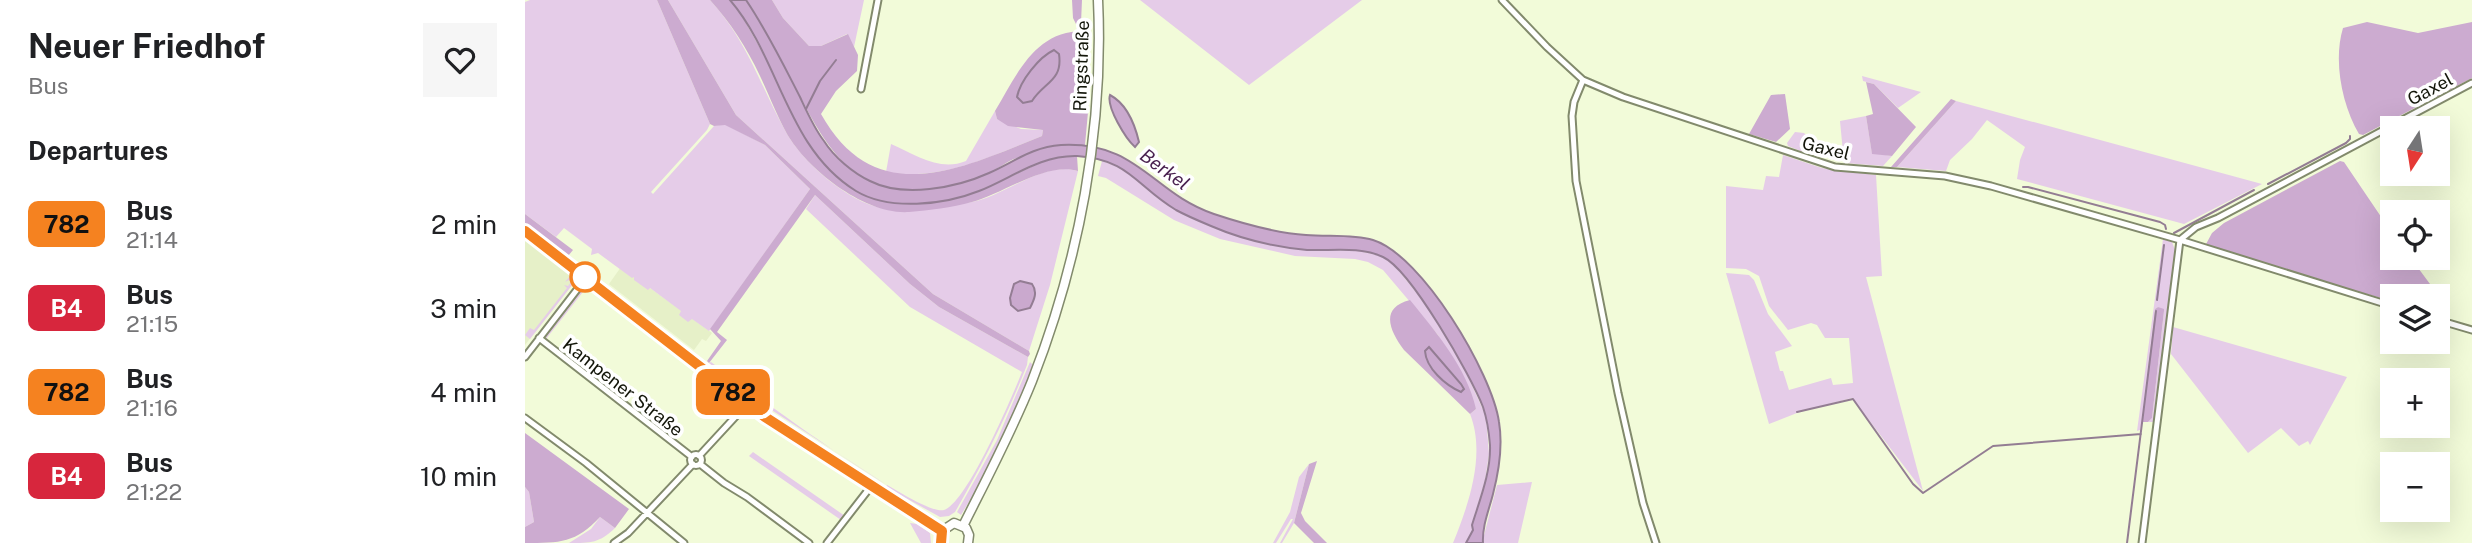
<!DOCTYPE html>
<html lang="en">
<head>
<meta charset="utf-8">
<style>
  body { margin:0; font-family:"Public Sans",sans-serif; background:#f6f6f6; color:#202124; height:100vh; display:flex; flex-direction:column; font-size:26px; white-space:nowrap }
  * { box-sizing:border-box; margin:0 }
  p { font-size:23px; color:#757577 }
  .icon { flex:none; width:38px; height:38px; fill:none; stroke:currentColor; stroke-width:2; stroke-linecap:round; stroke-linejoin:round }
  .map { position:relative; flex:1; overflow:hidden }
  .panel { display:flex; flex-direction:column; background:#fff; width:525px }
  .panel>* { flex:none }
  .badge { padding:0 14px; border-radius:10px; font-size:24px; line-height:46px }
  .needle { width:46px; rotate:192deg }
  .fabs { position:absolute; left:1855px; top:116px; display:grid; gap:14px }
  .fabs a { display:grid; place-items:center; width:70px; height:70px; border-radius:0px; background:#fff; box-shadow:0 7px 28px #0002; font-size:35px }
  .map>.badge { position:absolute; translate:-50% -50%; box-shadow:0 0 0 4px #fff }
  h2 { padding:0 28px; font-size:26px; line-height:63px }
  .round { display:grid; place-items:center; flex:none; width:74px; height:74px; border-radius:0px; background:#f6f6f6 }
  .summary { display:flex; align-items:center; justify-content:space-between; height:119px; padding:0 28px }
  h1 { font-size:33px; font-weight:700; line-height:52px }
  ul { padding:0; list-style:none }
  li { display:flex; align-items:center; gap:21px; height:84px; padding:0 28px }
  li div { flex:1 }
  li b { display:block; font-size:26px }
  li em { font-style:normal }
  li .badge { min-width:77px; font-weight:700; text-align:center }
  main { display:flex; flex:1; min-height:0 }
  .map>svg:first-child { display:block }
  .built { fill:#e6f0c8 }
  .green { fill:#e5cce8 }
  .forest { fill:#ccabd0 }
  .water { fill:#caa9ce; stroke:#937d93; stroke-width:2 }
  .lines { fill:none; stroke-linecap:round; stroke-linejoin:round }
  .stream { stroke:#937d93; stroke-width:2 }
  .minor-casing { stroke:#828a6c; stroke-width:9 }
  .tertiary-casing { stroke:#828a6c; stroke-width:10 }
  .secondary-casing { stroke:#828a6c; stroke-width:11 }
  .minor { stroke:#fff; stroke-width:5 }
  .tertiary { stroke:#fff; stroke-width:7 }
  .secondary { stroke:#fff; stroke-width:8 }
  .line-casing { stroke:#fff; stroke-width:16 }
  .line { stroke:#f58220; stroke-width:10 }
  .stop-dot { fill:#fff; stroke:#f58220; stroke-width:3.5 }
  .labels { text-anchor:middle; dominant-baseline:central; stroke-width:7; stroke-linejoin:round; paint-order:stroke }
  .street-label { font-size:18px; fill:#13160a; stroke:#fff }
  .water-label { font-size:19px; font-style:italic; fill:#4b2351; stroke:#fff }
</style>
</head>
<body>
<main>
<section class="panel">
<div class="summary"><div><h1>Neuer Friedhof</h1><p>Bus</p></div><a class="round"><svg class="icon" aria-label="heart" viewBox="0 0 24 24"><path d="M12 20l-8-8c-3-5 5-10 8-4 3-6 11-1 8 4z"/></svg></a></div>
<h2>Departures</h2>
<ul>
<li><span class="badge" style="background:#f58220;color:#111">782</span><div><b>Bus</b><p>21:14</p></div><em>2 min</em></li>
<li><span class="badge" style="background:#d7263d;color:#fff">B4</span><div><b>Bus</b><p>21:15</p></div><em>3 min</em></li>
<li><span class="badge" style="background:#f58220;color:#111">782</span><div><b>Bus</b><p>21:16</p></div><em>4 min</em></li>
<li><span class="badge" style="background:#d7263d;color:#fff">B4</span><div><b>Bus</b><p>21:22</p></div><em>10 min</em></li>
</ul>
</section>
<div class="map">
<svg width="1947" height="543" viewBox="0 0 1947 543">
  <rect width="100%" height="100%" fill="#f2fbd9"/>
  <path class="built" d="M 0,239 L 51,280 L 0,345 Z
    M 96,267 L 187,333 L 181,341 L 177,339 L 169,350 L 84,284 Z"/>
  <path class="green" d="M 5,0 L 132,0 L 185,124 L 182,130 L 126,192 L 128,194 L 189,126 L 200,124 L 240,145 L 285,189 L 184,331 L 167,319 L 163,322 L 154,315 L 156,311 L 125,288 L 123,290 L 109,280 L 109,277 L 107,278 L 73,253 L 66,255 L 67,249 L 39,228 L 31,237 L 0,214 L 0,2 Z
    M 143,0 L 185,0 C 224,43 235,86 262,134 C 279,163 323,202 357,208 C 363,210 371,208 378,207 C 401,206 425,206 447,202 C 480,196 519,160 553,171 L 525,285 L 504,351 L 408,294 L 211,115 Z
    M 247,0 L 339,0 L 329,47 L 322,34 L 296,46 L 284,46 L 258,18 Z
    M 615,0 L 837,0 L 724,85 Z
    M 1337,76 L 1396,92 L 1373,108 L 1349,84 L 1338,81 Z
    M 1431,101 L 1737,184 L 1659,224 L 1492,179 L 1495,160 L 1500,147 L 1462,120 L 1447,139 L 1425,160 L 1421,171 L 1372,167 Z
    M 470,111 L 472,119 L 496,129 L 518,130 L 517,136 C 468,155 416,182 361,172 L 366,144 C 391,155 415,172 441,161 Z
    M 1341,116 L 1347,153 L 1367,156 L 1358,166 L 1319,163 L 1315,121 Z
    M 1270,132 L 1279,133 L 1281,135 L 1283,154 L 1263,146 L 1262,143 Z
    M 1258,155 L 1297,168 L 1351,175 L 1357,276 L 1341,277 L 1398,491 L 1327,398 L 1277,411 L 1244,424 L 1201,273 L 1224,275 L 1229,280 L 1243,314 L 1267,346 L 1250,352 L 1255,371 L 1258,371 L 1264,390 L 1306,378 L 1308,385 L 1328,383 L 1324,338 L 1300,338 L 1292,325 L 1286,323 L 1263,330 L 1244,306 L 1234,276 L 1221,269 L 1201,268 L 1201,186 L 1238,190 L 1241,176 L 1254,177 Z
    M 577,161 L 597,168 L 650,210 L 770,248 L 834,251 L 857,256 L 866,261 L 899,302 L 934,357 L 961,416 L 964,454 L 960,481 L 947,525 L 948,530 L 941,543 L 928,543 C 944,504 961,454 945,414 L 951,409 L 913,335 L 858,270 L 843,262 L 830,259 L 770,256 L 695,239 L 649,220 L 581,178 L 573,176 Z
    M 290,195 L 385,284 L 414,307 L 503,357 L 502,365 C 482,416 458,464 430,512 L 424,516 L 415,517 L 361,487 L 362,485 L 245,409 L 184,363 L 186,362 C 215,384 395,518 419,510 C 442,503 487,397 497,372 L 385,307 L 281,209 Z
    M 1638,239 L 1647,242 L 1650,250 L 1629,422 L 1623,422 L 1627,418 L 1639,311 L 1633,307 L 1630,309 L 1617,422 L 1615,430 L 1612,431 Z
    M 46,275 L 51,280 L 5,339 L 0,335 L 5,328 L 9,330 L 42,288 L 39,285 L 43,286 L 46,282 L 44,280 L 40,282 Z
    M 58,287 L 61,288 L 21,339 L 21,336 Z
    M 1648,327 L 1822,377 L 1785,445 L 1783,441 L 1774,446 L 1756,428 L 1723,453 L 1646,354 Z
    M 505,362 L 509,366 L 493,407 L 459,477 L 436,515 L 432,512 L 472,440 Z
    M 228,452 L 320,516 L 316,520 L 224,456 Z
    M 784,464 L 769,523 L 757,543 L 755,543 L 768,519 L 766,519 L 751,543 L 748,543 L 765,512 L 774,477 Z
    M 1007,482 L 993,543 L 957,543 L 972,485 Z
    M 0,487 L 4,492 L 9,522 L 0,527 Z
    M 75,517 L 90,528 C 74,543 67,543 44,543 L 66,529 Z
    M 385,523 L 392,524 L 405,533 L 406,543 L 396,543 Z"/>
  <path class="forest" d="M 132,0 L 143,0 L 211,115 L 408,294 L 504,351 L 505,354 L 503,357 L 414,307 L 385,284 L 290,195 L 192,332 L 202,340 L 184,363 L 182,361 L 196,341 L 185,329 L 285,189 L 240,145 L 200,125 L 189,126 L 185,124 Z
    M 185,0 L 205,0 L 213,9 L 243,62 L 264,109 L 308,173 L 331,191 L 353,200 L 378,202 L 396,203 L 422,199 L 452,192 L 528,157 L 552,156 L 553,171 C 522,161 478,194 447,202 C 426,208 405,210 384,212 C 340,215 283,170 262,134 C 252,116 244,95 235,76 C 222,48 205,22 185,0 Z
    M 221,0 L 247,0 L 258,18 L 284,46 L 296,46 L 323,34 L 333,55 L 332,71 L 311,91 L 296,114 C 351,212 436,168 517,136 L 518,130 L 483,126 L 472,119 L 470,111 C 493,73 510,30 560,31 L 564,35 L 563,112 L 560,145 C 538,149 513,151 492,158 C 482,161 473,169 464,173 C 449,180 429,185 413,188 C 328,202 301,147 268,83 C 253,55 239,27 221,0 Z
    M 547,0 L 557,0 L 556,23 L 551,24 L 548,18 Z
    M 1842,22 L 1893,33 L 1947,22 L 1947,78 L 1838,135 L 1834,134 C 1817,105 1808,61 1818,28 Z
    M 1341,82 L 1349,84 L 1391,127 L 1367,156 L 1347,154 L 1341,116 L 1348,114 Z
    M 1260,94 L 1265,129 L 1251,142 L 1224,134 L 1246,95 Z
    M 1426,99 L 1431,101 L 1372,167 L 1366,167 Z
    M 1815,161 L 1819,162 L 1867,233 L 1867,257 L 1885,257 L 1925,311 L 1924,316 L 1913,314 L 1913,296 L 1867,296 L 1867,301 L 1683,250 L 1680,246 L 1687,233 L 1699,223 Z
    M 0,214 L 48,250 L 43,256 L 0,223 Z
    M 885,300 C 911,332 942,368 951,409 L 945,414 L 879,350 C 865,331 854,308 885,300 Z
    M 1633,307 L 1639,309 L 1639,311 L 1627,418 L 1623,422 L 1617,422 L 1630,309 Z
    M 0,433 L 104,509 L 90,528 L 75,517 C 51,543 35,543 0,543 L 0,527 L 9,522 L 4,492 L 0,487 Z
    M 792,461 L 776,513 L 780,521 L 802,543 L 789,543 L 769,523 L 784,464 Z"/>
  <path class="water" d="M 205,0 L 221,0 C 242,31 258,64 275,97 C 282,112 289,128 299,141 C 309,157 328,173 345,181 C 378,198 431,188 464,173 C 489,162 507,147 536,145 C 613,141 627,193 689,214 C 719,224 750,233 781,235 C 803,237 827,234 848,240 C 897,255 967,373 974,422 C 978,446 974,471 968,494 C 964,510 957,526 958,543 L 941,543 L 948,530 L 947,525 C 955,499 966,472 965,445 C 964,432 962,419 958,407 C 946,376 886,270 858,257 C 834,246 807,251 782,250 C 750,247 716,239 686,226 C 674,221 662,216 651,210 C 612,187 604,159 552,156 C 515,155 487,178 454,191 C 419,205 364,211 331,191 C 261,148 255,58 205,0 Z
    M 529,50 L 534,54 C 538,81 519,82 507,101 L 498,103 L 492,97 C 495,81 514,57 529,50 Z
    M 585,95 C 602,104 610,125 614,142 L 610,147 C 601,139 581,107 585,95 Z
    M 495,281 L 507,284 C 513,292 509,300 505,308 L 493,311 L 486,305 L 485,298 L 489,284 Z
    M 904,347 L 936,384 L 939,389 L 936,392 C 920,385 901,368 900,351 Z"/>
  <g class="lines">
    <path class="stream" d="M 281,109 L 295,81 L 311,60
      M 1743,184 L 1821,143 L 1825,139 L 1825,136
      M 1498,187 L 1503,187 L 1635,222 L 1640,225 L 1641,229
      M 1649,233 L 1729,190
      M 1632,300 L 1639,245
      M 1272,412 L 1328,399 L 1388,484 L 1398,493 L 1468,446 L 1616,434
      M 1602,543 L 1631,311"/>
    <g class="minor-casing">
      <path id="minor" d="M 977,0 L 1022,47 L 1058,80 L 1098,97 L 1310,167 L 1420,176 L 1466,186 L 1655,240 L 1867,306
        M 1058,80 L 1049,102 L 1047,116 L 1051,181 L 1093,393 L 1118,503 L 1131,543
        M 336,89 L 353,0
        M 1913,320 L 1947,330
        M 14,338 L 167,457
        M 0,357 L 61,278
        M 0,418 L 61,463 L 159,543
        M165.5 460a5.5 5.5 0 1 1 11 0a5.5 5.5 0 1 1-11 0Z
        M 174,456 L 223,403
        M 175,464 L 199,483 L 222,497 L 284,543
        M 89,543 L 103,533 L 168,464
        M 302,543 L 347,485
        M 1617,543 L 1655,240 L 1671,227 L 1693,218 L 1947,83"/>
    </g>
    <g class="tertiary-casing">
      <path id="tertiary" d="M 0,231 L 241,417 L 417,531"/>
    </g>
    <g class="secondary-casing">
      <path id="secondary" d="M 438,526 C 462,478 487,431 507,381 C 554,261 579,129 573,0
        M 416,543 L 417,531 L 429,523 L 441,528 L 444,535 L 443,543"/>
    </g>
    <use href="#minor" class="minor"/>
    <use href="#tertiary" class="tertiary"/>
    <use href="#secondary" class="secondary"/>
  </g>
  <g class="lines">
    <g class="line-casing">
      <path id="line" d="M 0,231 L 240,417 L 417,531 L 416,543"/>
    </g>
    <use href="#line" class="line"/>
  </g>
  <circle class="stop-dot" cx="60" cy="277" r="14"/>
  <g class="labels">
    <g class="street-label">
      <text transform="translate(556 66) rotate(-88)">Ringstraße</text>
      <text transform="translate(1905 89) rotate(-28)">Gaxel</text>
      <text transform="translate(1301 148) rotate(14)">Gaxel</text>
      <text transform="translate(98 387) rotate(38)">Kampener Straße</text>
    </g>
    <g class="water-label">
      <text transform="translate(640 169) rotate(36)">Berkel</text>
    </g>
  </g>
</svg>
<div class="fabs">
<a><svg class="needle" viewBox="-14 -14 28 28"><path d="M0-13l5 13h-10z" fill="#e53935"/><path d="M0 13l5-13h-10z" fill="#757577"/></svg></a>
<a><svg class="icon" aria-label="locate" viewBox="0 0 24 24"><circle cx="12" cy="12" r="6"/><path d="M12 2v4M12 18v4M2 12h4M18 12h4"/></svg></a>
<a><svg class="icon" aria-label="layers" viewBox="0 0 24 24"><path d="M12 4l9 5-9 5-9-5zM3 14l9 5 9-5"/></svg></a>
<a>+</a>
<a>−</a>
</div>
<b class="badge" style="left:208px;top:392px;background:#f58220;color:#111">782</b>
</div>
</main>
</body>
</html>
